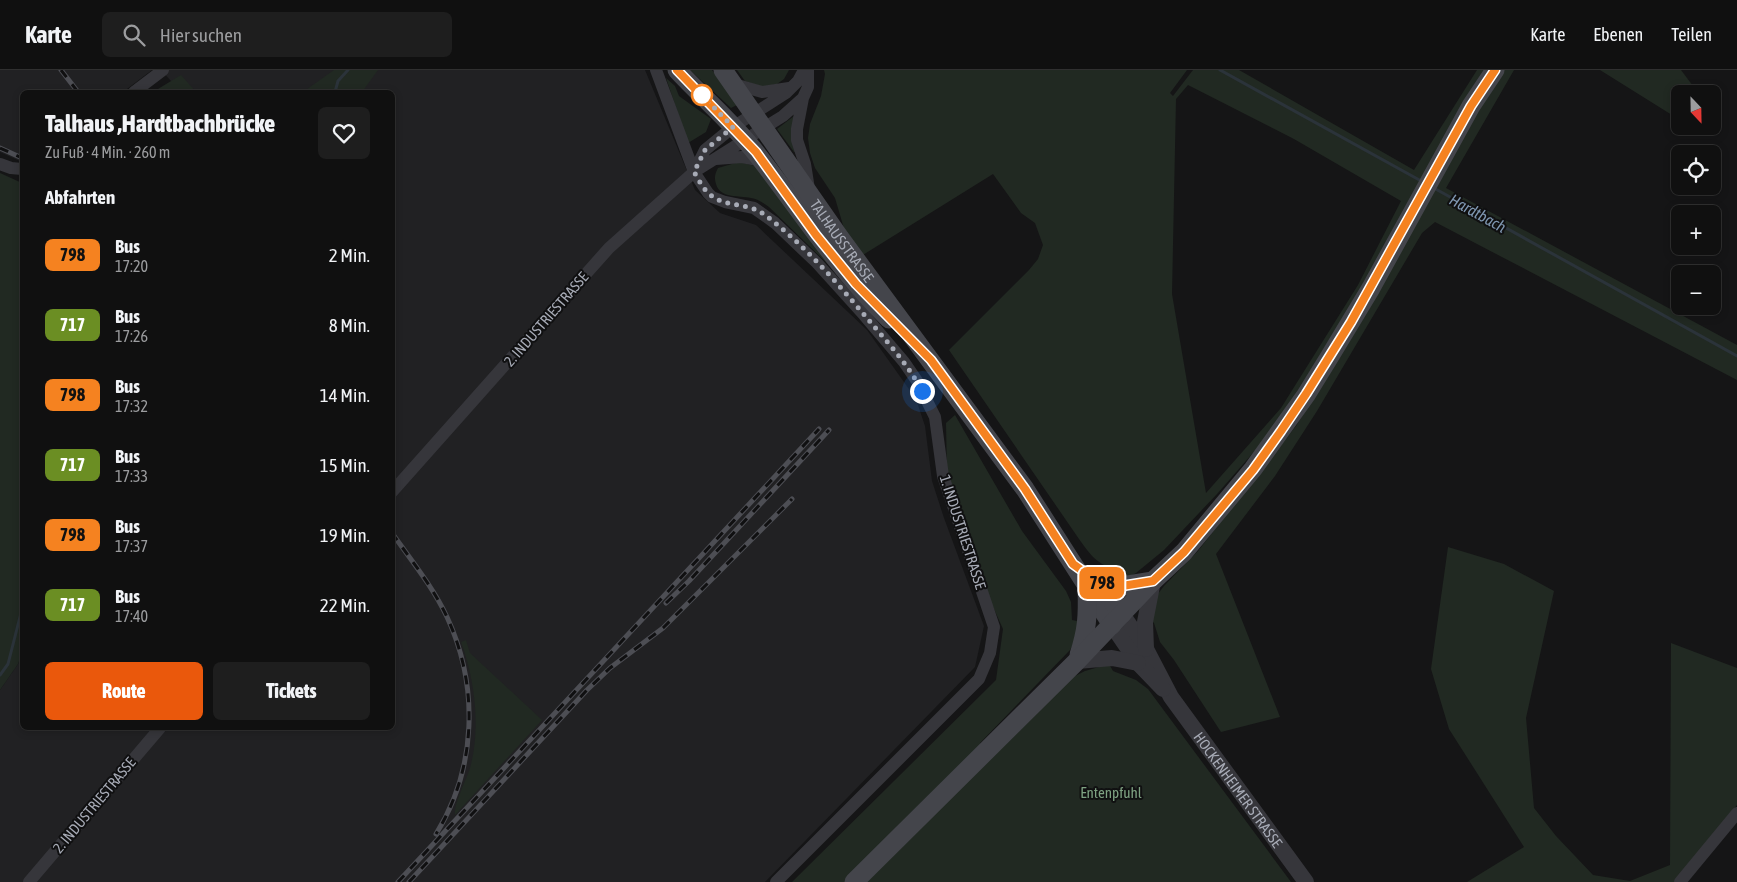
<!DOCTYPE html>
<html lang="de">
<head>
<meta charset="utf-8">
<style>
  body { margin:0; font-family:"Asap Condensed",sans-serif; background:#1e1e1e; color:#f1f3f6; height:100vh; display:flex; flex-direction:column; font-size:19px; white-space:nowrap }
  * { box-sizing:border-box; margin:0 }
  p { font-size:16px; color:#9c9d9f }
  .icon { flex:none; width:28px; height:28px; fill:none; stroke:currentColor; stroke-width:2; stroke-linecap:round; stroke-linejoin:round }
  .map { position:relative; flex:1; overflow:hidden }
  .panel { position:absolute; left:20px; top:20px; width:375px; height:640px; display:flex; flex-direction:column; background:#101010; border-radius:8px; box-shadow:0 2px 8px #0003,0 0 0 1px #303030 }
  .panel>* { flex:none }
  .badge { padding:0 10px; border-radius:8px; font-size:18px; line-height:32px }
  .needle { width:32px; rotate:158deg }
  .buttons { position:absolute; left:1671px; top:15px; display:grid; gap:10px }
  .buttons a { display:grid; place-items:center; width:50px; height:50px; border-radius:8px; background:#101010; box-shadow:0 2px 8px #0003,0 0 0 1px #303030; font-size:25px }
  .you { position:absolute; width:25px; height:25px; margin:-12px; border:4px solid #fff; border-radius:50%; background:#1a73e8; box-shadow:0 0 0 8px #1a73e833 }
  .map>.badge { position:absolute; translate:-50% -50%; box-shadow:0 0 0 2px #fff }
  h2 { padding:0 25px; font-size:19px; line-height:45px }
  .round { display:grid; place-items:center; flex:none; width:52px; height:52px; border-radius:8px; background:#1e1e1e }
  .summary { display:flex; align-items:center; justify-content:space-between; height:85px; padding:0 25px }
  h1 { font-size:24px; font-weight:800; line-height:38px }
  .cta { display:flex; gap:10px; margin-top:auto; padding:10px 25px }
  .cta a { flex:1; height:58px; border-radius:8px; background:#ea580c; color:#fff; font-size:20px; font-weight:800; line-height:58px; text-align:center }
  .cta a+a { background:#1e1e1e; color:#f1f3f6 }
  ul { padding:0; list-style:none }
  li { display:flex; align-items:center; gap:15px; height:70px; padding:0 25px }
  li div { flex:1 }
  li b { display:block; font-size:19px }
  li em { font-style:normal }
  li .badge { min-width:55px; font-weight:700; text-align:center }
  header { display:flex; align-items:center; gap:30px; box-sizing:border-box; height:70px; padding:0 25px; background:#101010; border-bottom:1px solid #303030 }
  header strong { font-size:24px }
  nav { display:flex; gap:28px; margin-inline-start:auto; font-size:18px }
  .search { width:350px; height:45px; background:#1e1e1e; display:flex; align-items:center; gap:12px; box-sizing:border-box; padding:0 18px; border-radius:8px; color:#9c9d9f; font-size:19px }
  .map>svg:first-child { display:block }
  .built { fill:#212123 }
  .green { fill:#212922; fill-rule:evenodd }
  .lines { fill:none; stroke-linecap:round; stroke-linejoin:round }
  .stream { stroke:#2b333a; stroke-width:3 }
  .minor { stroke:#36363b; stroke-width:12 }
  .tertiary { stroke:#36363b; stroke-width:16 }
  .secondary { stroke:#44454b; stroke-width:19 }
  .rail-casing { stroke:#4d4e54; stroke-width:5 }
  .rail { stroke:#101011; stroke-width:3; stroke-dasharray:9; stroke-linecap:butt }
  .line-casing { stroke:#fff; stroke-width:11 }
  .line { stroke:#f58220; stroke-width:8 }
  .walk { stroke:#a7abb6; stroke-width:5; stroke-dasharray:0 9 }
  .stop-dot { fill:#fff; stroke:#f58220; stroke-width:2.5 }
  .labels { text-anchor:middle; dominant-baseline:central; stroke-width:4; stroke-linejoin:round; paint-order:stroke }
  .street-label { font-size:15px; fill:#a7abb6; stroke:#101011 }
  .park-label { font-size:15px; fill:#7ea182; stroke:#101011 }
  .water-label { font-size:16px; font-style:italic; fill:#7f97b1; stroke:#101011 }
</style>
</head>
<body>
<header>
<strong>Karte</strong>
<div class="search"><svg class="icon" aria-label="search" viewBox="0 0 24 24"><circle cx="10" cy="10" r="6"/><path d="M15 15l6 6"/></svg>Hier suchen</div>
<nav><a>Karte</a><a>Ebenen</a><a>Teilen</a></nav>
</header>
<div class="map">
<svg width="1737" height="812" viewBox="0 0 1737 812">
  <rect width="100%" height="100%" fill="#151516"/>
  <path class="built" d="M 0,0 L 152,0 L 123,22 L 22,22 L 22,92 L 0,82 Z
    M 161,0 L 645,0 L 695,120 L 720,143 L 756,155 L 867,260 L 916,329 L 925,356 L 932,411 L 944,448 L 984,556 L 975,597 L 765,812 L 0,812 L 0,620 L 18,594 L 22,582 L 22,658 L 392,658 L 392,22 L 181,22 Z"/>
  <path class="green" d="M 334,0 L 378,0 L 362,22 L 303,22 Z
    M 690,0 L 712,0 L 737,35 L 731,38 Z
    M 737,0 L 789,0 L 784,9 L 777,14 L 762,17 L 745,11 Z
    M 824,0 L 1187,0 L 1170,23 L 1173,26 L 1193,0 L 1239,0 L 1414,100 L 1477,0 L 1488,0 L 1335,267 L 1266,368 L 1217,424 L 1164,480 L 1136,503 L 1123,510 L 1118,501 C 1096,493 1092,487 1079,469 L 949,280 L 1029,200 L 1038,189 L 1043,175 L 1035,153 L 1021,143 L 993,104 L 858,188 L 848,172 L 835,128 L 815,98 L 810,83 L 808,68 L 810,54 L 821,26 L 825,4 ZM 1188,15 L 1294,69 L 1401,131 L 1358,215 L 1281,338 L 1206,423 L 1172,224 L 1176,29 Z
    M 1501,0 L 1514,0 L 1446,118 L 1737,275 L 1737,310 L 1435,152 L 1422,163 L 1317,341 L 1275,406 L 1216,484 L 1280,647 L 1221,662 L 1174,590 L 1160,572 L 1154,553 L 1149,549 L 1157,525 L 1164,516 L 1198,481 L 1296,356 L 1332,297 Z
    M 1600,0 L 1681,0 L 1699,24 L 1680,24 L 1680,50 Z
    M 181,5 L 196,22 L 153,22 Z
    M 666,8 L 675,16 L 679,26 L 711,49 L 706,62 L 688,73 Z
    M 794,46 L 796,82 L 794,82 L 777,59 Z
    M 739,92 L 755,96 L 874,239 L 769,137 C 763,133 758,129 751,128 C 739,125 720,129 716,114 C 714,107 715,104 718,98 Z
    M 0,103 L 22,113 L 22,582 L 18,594 L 0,620 Z
    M 955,345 L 1022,461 L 1066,521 L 1071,532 L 1072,550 L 1082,552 L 1078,565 L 1070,580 L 980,673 L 992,685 L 1073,607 L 1085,601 L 1109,594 L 1113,601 L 1136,610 L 1148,619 L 1291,812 L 792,812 L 996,610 L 1003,559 L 990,530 L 947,404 L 946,353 Z
    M 1448,477 L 1504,494 L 1554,521 L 1526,648 L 1534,738 L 1556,766 L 1593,805 L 1630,811 L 1670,795 L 1671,573 L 1737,598 L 1737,735 L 1674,812 L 1467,812 L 1524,777 L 1449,659 L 1431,599 Z
    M 466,570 L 470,583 L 542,650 L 455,745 C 454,733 466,711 470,698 C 481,658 475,610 461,572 Z"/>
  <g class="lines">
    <path class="stream" d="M 1220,0 L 1423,112
      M 335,22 L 338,11 L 348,0
      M 1432,117 L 1737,286
      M 0,605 L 8,594 L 22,539"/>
    <path class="minor" d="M 656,0 L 694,102 L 708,123 L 712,127 L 725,132 L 754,138 L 775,153 L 817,193 L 864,245 L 904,292 L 917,311 L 935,347 L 943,406 L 994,557 L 990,583 L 979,609 L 776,812
      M 808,0 L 808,17 L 803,28 L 797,59 L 797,70 L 805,94 L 809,119
      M 734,14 L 762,22 L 789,18
      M 134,22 L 163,0
      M 716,89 L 742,87 L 763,91
      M 0,94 L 11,98 L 22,99
      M 694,102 L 705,80 L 733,57 L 786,23 L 798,11 L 804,0
      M 392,422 L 609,178 L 694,102 L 783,46 L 803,28
      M 29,812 L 160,658
      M 1680,812 L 1737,743"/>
    <g class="tertiary">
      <path id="s1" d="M 1122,544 L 1146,579 L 1171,627 L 1306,812"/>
      <path d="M 1112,555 L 1138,593 L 1163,619"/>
      <path d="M 1146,579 L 1145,552 L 1153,511"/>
      <path d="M 1077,591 L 1112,588 L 1138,593"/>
    </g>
    <g class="secondary">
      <path d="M 677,0 C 703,28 733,53 756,83 C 800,139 838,199 889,249"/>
      <path id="s2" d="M 723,0 L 840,168 L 1025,419 L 1112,555"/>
      <path d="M 1091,507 L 1098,512 L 1122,544"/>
      <path d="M 1098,512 L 1122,516 L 1153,511"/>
      <path d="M 1079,585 C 1087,560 1088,546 1087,519"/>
      <path d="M 854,812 L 1077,591 L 1153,511 L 1184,482 L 1253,399 L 1306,325 L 1330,286 L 1371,218 L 1471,36 L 1495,0"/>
    </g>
    <g class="rail-casing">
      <path id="rail" d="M 61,0 L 78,22
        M 0,78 L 22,88
        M 392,463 C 411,490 433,517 447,547 C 479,616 477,698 436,764
        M 666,533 L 689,511 L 829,360
        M 398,812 L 819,359
        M 409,812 L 587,620 L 610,598 L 663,558 L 792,429"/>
    </g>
    <use href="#rail" class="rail"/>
  </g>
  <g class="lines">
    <g class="line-casing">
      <path id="line" d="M 677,0 L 756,82 L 816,165 L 856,214 L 931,290 L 1025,419 L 1073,494 L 1098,512 L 1122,516 L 1153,511 L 1184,482 L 1253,400 L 1281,361 L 1306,324 L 1351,252 L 1471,36 L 1495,0"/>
    </g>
    <use href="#line" class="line"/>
    <path class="walk" d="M 702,25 L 733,57 L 705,80 L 694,102 C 699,110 704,121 712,126 C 728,138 748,132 765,145 C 805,175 840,216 872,254 C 890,275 909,296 922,321"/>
  </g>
  <circle class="stop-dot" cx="702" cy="25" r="10"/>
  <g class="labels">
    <g class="street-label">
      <text stroke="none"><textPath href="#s2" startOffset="208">TALHAUSSTRASSE</textPath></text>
      <text transform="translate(546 249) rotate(-49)">2. INDUSTRIESTRASSE</text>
      <text transform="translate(963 462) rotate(72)">1. INDUSTRIESTRASSE</text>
      <text stroke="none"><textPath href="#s1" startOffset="211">HOCKENHEIMER STRASSE</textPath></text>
      <text transform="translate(94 735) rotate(-50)">2. INDUSTRIESTRASSE</text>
    </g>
    <g class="park-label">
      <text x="1111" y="722">Entenpfuhl</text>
    </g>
    <g class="water-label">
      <text transform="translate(1478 143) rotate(29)">Hardtbach</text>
    </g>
  </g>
</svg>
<div class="buttons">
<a><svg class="needle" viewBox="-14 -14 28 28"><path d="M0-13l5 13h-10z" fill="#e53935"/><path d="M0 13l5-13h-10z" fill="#9c9d9f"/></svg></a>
<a><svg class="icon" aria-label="locate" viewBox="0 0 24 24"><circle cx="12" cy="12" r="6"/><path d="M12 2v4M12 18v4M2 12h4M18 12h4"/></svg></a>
<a>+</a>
<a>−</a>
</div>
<div class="you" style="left:922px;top:321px"></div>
<b class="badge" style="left:1102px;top:513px;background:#f58220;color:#111">798</b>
<section class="panel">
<div class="summary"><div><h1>Talhaus ,Hardtbachbrücke</h1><p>Zu Fuß · 4 Min. · 260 m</p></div><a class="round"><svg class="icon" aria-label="heart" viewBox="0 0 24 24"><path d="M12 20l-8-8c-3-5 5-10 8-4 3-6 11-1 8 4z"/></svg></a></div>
<h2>Abfahrten</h2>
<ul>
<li><span class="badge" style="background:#f58220;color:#111">798</span><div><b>Bus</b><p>17:20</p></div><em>2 Min.</em></li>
<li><span class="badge" style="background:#6b8e23;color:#fff">717</span><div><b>Bus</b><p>17:26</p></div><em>8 Min.</em></li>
<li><span class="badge" style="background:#f58220;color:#111">798</span><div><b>Bus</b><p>17:32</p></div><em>14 Min.</em></li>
<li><span class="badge" style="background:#6b8e23;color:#fff">717</span><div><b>Bus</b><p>17:33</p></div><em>15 Min.</em></li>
<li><span class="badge" style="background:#f58220;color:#111">798</span><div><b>Bus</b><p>17:37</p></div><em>19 Min.</em></li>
<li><span class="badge" style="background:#6b8e23;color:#fff">717</span><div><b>Bus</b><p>17:40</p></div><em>22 Min.</em></li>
</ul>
<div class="cta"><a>Route</a><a>Tickets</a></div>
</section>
</div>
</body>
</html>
